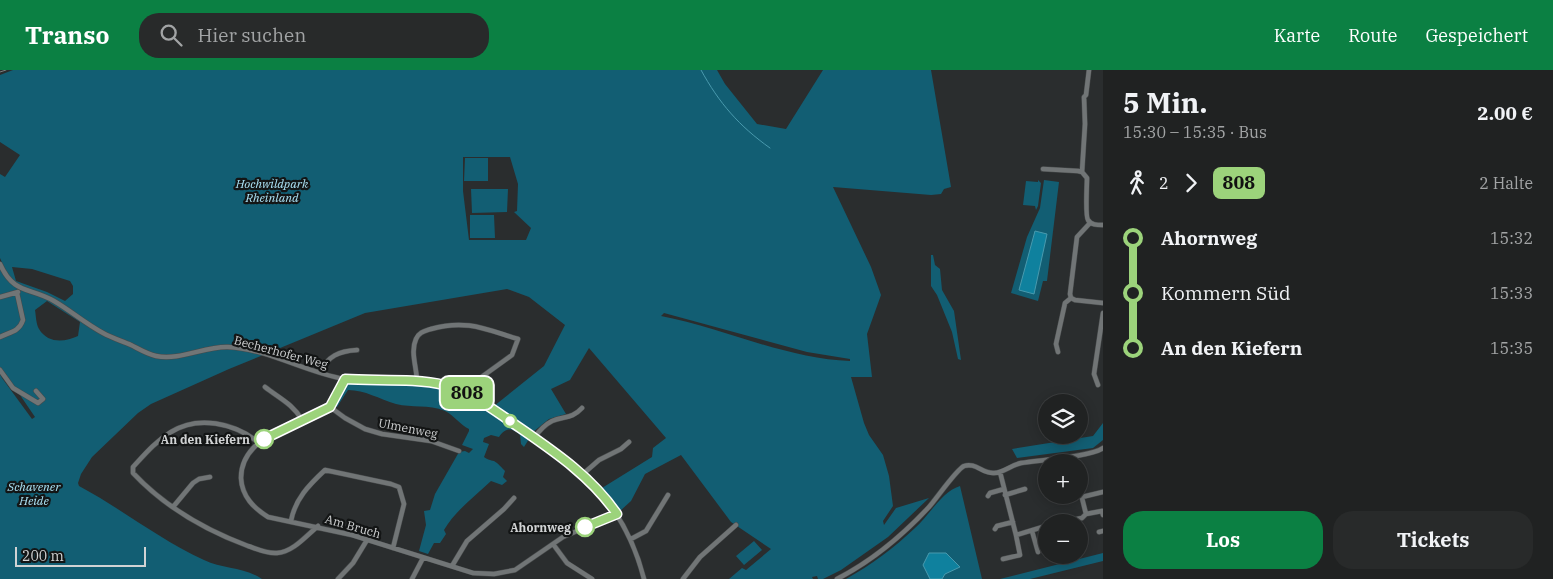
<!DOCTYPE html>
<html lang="de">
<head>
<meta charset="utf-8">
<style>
  body { margin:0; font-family:"IBM Plex Serif",serif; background:#282a2a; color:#f1f3f6; height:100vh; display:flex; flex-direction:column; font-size:19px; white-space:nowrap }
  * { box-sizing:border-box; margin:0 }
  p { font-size:16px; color:#a2a4a5 }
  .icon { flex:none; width:28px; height:28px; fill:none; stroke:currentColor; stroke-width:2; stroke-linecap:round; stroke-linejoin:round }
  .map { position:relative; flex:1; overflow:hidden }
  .drawer { display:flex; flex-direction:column; background:#202222; width:450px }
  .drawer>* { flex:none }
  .badge { padding:0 10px; border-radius:8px; font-size:18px; line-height:32px }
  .fabs { position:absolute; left:1038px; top:324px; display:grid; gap:10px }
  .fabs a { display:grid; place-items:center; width:50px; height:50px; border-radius:50%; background:#202222; box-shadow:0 2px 12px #0003,0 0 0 1px #3d3f40; font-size:25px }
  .scale { position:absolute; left:15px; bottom:12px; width:131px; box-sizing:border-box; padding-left:5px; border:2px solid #d1d3d4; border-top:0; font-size:14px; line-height:18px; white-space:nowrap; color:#d1d3d4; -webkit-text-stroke:4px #131515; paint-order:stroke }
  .map>.badge { position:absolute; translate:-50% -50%; box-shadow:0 0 0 2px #fff }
  .legs { display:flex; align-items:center; gap:8px; height:55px; padding:0 20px; font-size:16px }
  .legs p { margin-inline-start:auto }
  .overview { display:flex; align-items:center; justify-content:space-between; height:85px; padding:0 20px }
  h1 { font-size:28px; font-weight:800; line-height:38px }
  .primary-button { display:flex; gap:10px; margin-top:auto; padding:10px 20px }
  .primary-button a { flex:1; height:58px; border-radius:20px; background:#0b8043; color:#fff; font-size:20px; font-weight:800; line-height:58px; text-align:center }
  .primary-button a+a { background:#282a2a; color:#f1f3f6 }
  ul { padding:0 20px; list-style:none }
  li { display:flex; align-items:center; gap:18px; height:55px; font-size:19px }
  li i { display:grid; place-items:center; width:8px; height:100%; margin:0 6px; background:currentColor }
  li i::after { content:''; width:12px; height:12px; margin:-6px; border:4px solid; border-radius:50%; background:#202222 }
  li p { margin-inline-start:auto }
  li:first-child i { background:linear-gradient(#0000 50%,currentColor 0) }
  li:last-child i { background:linear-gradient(currentColor 50%,#0000 0) }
  header { display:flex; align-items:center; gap:30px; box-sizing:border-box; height:70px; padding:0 25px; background:#0b8043; color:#fff }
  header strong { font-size:24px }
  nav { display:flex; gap:28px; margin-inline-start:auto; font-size:18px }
  .search { width:350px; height:45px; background:#282a2a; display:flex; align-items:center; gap:12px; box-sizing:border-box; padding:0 18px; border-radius:20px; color:#a2a4a5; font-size:19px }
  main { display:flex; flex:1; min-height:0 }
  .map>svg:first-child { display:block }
  .green { fill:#125e73; fill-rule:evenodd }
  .water { fill:#0f819e; stroke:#499aae }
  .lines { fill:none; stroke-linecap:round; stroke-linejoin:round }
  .stream { stroke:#499aae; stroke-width:1 }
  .minor-casing { stroke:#474a4b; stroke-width:5.5 }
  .minor { stroke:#717576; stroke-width:4.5 }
  .rail { stroke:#7d8081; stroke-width:1 }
  .line-1-casing { stroke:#fff; stroke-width:11 }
  .line-1 { stroke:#9cd37b; stroke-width:8 }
  .stop-1-dot { fill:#fff; stroke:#9cd37b; stroke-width:2.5 }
  .labels { text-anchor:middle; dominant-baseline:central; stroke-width:4.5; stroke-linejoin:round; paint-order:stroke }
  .park-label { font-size:12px; font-style:italic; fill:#ace3f6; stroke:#131515 }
  .street-label { font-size:12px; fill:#d1d3d4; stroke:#131515 }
  .stop-label { font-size:12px; font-weight:bold; fill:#d1d3d4; stroke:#131515; text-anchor:end }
</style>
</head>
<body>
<header>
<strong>Transo</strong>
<div class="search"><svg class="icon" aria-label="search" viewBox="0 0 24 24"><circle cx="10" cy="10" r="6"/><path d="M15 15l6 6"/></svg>Hier suchen</div>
<nav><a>Karte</a><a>Route</a><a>Gespeichert</a></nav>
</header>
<main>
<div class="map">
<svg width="1103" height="509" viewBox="0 0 1103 509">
  <rect width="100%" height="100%" fill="#2a2d2e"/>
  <path class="green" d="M 13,0 L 717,0 L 725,14 L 757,54 L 786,59 L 823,0 L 931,0 L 951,117 L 944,119 L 941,124 L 931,125 L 833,117 L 871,197 L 881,225 L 867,264 L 872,307 L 851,307 L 864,353 L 869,365 L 883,385 L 889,406 L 893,436 L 883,451 L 884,455 L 896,438 L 929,428 L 888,467 L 841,500 L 823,509 L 818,509 L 817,506 L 812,507 L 813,509 L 729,509 L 742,498 L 746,500 L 771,479 L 731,452 L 681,385 L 645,404 L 631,431 L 620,441 L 602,418 L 652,387 L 653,378 L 666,368 L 589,278 L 570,310 L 551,319 L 566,344 L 549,349 L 533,362 L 494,336 L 544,296 L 565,255 L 529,227 L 507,219 L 365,243 L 229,299 L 151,334 L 138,343 L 92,387 L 81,404 L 78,413 L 79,416 C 122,439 160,470 204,490 C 223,499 244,497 262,509 L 0,509 L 0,199 L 2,202 L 4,197 L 0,188 L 0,104 L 5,107 L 20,85 L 0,72 L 0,5 ZM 463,87 L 510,87 L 518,114 L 517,141 L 514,142 L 531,158 L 526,170 L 469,170 L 463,121 ZM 12,197 L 32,199 L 70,211 L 73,216 L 73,224 L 65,231 L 47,222 L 16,211 ZM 47,231 L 80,252 L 78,266 C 65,272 48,274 39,259 C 36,254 36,246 35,240 ZM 664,243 L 807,282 L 850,289 L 850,291 C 787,289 723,258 661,246 ZM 5,303 L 35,347 L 32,349 L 2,308 L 0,304 Z
    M 465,88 L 488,88 L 488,111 L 464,111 Z
    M 1038,110 L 1041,113 L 1038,136 L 1036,140 L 1035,136 L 1023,135 L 1026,111 L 1038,112 Z
    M 1044,110 L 1059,112 L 1047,211 L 1043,211 L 1038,231 L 1011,223 L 1027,167 L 1040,138 Z
    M 471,119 L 508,119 L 507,142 L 472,143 Z
    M 470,145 L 494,145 L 495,168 L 470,168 Z
    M 931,185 L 933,185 L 935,195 L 940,199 L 942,220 L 954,241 L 961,290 L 958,289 L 952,262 L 937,225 L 931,216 Z
    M 347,313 C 374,315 406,312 432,315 C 466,321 503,348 529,369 L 524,377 L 521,374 L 520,365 C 512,358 506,357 499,367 L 491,365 L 484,368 L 483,372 L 489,374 L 484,387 C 488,390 490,390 494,391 C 498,393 502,398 505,401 L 503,407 L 507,411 L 502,415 L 491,411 C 475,426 455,441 444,460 L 446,464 L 440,473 L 434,473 L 428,484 L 419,481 L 426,455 L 424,441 L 430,440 L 435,424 L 459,382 L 465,381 L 469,383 L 473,379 L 462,375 L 469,361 L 469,359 C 460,355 454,345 445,341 C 428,334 412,338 396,334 C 379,329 365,320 348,320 L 337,337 L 333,334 Z
    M 1103,353 L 1103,370 L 1093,378 L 1017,388 L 1012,379 L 1093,366 Z
    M 960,416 L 982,509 L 846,509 C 871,495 894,478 915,458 C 930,445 941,422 960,416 Z
    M 754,471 L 762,480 L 744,495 L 736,486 Z
    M 1103,483 L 1103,491 L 1030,509 L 1000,509 Z"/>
  <path class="water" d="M 1035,161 L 1047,164 L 1034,224 L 1019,220 Z
    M 929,483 L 946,483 L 960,497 L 945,504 L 942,509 L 930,509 L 923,495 Z"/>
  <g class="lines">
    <path class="stream" d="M 701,0 C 719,33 739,56 770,78"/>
    <g class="minor-casing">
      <path id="minor" d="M 1043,99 L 1078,101 L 1082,102 L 1087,108 C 1087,115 1085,146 1088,150 C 1091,155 1097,155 1103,155
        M 1082,102 L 1085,54 L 1084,27 L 1086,25 L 1089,0
        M 0,194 C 14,225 30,217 54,231 C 71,241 86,254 103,263 C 112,268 122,271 131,275 C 139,279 147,284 156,286 C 180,291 205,276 228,277 C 268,279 305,302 344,309 C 377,314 411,307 444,315 C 468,321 488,336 508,349 C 575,395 623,426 644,509
        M 0,227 L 18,222
        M 1071,228 L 1070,224 L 1077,167 L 1090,153
        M 1071,228 L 1075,230 L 1103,233
        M 0,267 C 10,262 19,262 23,250 L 17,223
        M 1058,282 L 1056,274 L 1065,233 L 1071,228
        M 0,300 L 13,318 L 38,333 L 43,329 L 36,321
        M 320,302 C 328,286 339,281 357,280
        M 345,309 C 342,318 335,333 328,338 C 320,343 311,346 303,349 C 277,361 241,374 241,408 C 242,427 254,438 268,447 L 352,465 L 473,503 L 494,504 L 515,500 L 563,467 L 617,444
        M 417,312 C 417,298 410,282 416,269 C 419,262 425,261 431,259 C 466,249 485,259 518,269 L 512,285 L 476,311 L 467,323
        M 1098,315 L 1094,304 L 1103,243
        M 265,317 C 279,328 293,334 302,350
        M 330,337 L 345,348 L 365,359 L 382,364 L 431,371 L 459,381
        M 534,368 C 539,361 544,355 552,351 C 564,346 572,349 582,338
        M 258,372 C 234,353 198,345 171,362 C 156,371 145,384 133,397 L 133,403 C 164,436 205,460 248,476 C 257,479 267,484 277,483 C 293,482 306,466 318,456
        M 1000,402 L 1016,465 L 1046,456
        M 583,404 L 599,390 L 621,379 L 629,372
        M 1005,425 L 1025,419
        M 988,426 L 990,423 L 1004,419
        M 1082,427 L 1103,422
        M 173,437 L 193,413 L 199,409 L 210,407
        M 1086,444 L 1102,441 L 1103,445
        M 291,451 C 295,429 309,415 325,400 L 391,414 L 399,417 L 404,434 L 393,478
        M 1063,452 L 1082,448 L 1086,444 L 1079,416
        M 995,459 L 997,456 L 1013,452
        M 1032,461 L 1038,482
        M 1099,462 L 1103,461
        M 631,469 L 646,461 L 668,425
        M 553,474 L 567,493 L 592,509
        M 1003,489 L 1020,485 L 1016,465
        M 452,496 L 467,471 L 504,439 L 514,428
        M 338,509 L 353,493 L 367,470
        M 412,509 L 423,488
        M 683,509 L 700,487 L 736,455
        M 837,509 C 872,491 903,465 929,437 C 937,428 956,400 964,396 C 975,392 982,403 993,403 C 1002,404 1011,395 1021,393 C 1038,390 1091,387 1103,378"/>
    </g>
    <use href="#minor" class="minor"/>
    <path class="rail" d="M 0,2 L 6,0"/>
  </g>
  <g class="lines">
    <g class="line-1-casing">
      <path id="line-1" d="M 264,369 L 330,337 L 345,309 C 375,311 416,308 444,315 C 468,321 487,335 507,349 C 547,377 589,403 617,444 L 585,457"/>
    </g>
    <use href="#line-1" class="line-1"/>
  </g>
  <g class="stop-1-dot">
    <circle cx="510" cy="351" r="6"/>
    <circle cx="264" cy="369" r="9"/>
    <circle cx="585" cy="457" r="9"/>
  </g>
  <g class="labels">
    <g class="park-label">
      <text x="272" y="113">Hochwildpark<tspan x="272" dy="14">Rheinland</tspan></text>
      <text x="34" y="416">Schavener<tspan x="34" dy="14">Heide</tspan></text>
    </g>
    <g class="street-label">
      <text transform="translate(281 282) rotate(15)">Becherhofer Weg</text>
      <text transform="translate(408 358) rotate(11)">Ulmenweg</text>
      <text transform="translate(353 456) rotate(16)">Am Bruch</text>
    </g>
    <g class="stop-label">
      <text x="250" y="369">An den Kiefern</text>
      <text x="571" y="457">Ahornweg</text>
    </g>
  </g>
</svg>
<div class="fabs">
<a><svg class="icon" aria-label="layers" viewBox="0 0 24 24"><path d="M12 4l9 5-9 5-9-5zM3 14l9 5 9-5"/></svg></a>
<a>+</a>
<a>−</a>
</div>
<div class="scale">200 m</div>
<b class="badge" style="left:467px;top:323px;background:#9cd37b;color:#111">808</b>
</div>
<section class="drawer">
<div class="overview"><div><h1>5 Min.</h1><p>15:30 – 15:35 · Bus</p></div><b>2.00 €</b></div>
<div class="legs"><svg class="icon" aria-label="walk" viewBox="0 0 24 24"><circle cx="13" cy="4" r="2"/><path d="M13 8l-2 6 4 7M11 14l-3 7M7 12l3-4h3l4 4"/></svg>2<svg class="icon" aria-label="forward" viewBox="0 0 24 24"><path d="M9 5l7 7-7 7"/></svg><b class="badge" style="background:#9cd37b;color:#111">808</b><p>2 Halte</p></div>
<ul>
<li><i style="color:#9cd37b"></i><b>Ahornweg</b><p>15:32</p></li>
<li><i style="color:#9cd37b"></i><span>Kommern Süd</span><p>15:33</p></li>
<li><i style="color:#9cd37b"></i><b>An den Kiefern</b><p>15:35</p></li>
</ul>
<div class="primary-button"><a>Los</a><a>Tickets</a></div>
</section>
</main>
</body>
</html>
